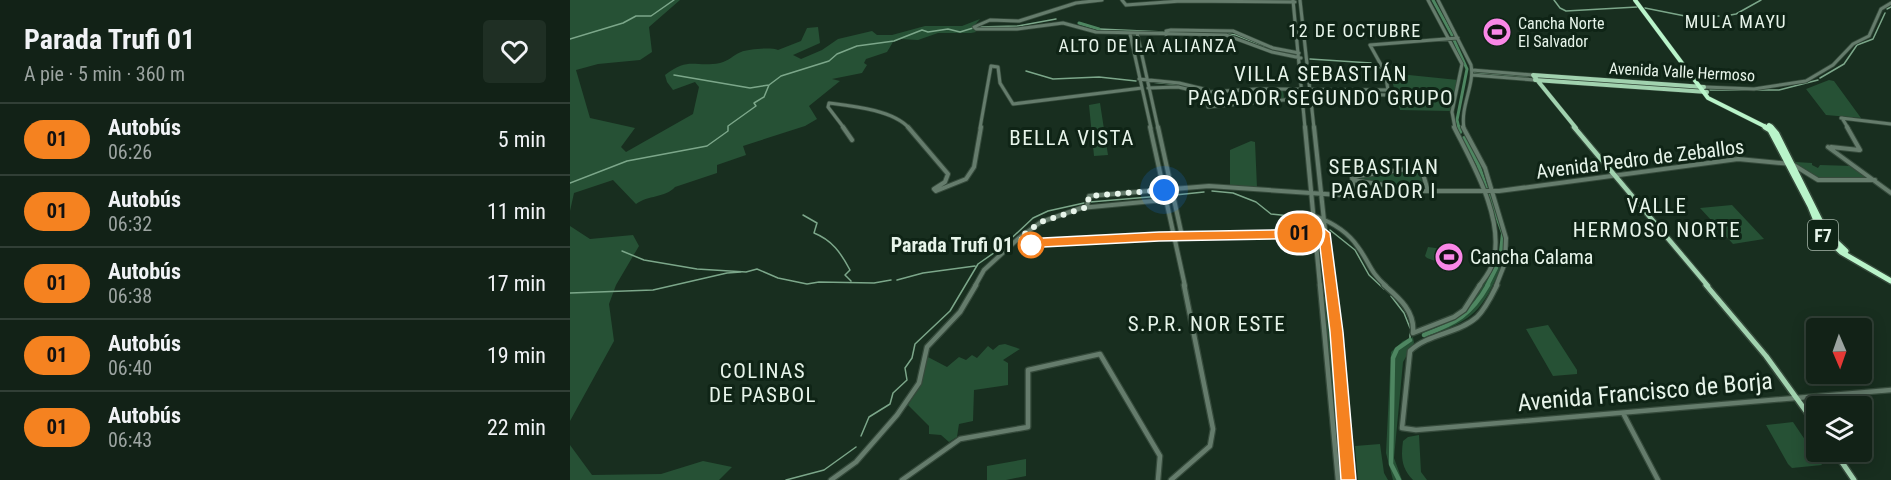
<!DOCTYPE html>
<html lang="es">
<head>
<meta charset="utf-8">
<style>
  body { margin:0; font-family:"Roboto Condensed",sans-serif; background:#1f2f24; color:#f1f3f6; height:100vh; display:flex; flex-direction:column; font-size:22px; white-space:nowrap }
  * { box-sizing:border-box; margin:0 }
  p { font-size:20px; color:#9ca4a1 }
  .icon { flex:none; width:33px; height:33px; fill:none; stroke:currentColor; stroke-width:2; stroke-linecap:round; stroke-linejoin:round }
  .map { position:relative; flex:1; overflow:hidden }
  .details { display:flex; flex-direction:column; background:#122217; width:570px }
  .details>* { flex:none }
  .badge { padding:0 12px; border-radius:20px; font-size:21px; line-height:39px }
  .needle { width:39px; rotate:178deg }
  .fabs { position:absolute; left:1236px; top:318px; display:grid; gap:12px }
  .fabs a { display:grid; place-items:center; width:66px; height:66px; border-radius:6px; background:#122217; box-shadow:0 3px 15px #0003,0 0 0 2px #313f36; font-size:30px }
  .you { position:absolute; width:30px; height:30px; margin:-15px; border:4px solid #fff; border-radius:50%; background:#1a73e8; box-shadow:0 0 0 9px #1a73e833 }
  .map>.badge { position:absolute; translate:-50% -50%; box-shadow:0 0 0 3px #fff }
  .round { display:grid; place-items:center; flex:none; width:63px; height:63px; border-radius:6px; background:#1f2f24 }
  .headline { display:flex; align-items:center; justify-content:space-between; height:102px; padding:0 24px }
  h1 { font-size:28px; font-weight:700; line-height:45px }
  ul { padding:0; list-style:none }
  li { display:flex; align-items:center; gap:18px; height:72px; padding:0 24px; border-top:2px solid #313f36 }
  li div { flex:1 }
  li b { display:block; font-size:22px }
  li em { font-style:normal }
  li .badge { min-width:66px; font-weight:700; text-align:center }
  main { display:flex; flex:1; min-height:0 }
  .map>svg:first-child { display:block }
  .green { fill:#265135 }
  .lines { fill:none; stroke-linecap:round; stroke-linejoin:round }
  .stream { stroke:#7ca78a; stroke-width:1.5 }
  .canal-far2 { stroke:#4e8661; stroke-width:3 }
  .canal-far1 { stroke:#4e8661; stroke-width:4 }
  .canal { stroke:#4e8661; stroke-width:4.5 }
  .minor-far2-casing { stroke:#354a3b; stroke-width:4.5 }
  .minor-far1-casing { stroke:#354a3b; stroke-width:6 }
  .minor-casing { stroke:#354a3b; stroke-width:7 }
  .major-far2-casing { stroke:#354a3b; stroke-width:5 }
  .major-far1-casing { stroke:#354a3b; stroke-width:7 }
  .major-casing { stroke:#354a3b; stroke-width:8 }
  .highway-far1-casing { stroke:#354a3b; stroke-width:5 }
  .highway-casing { stroke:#354a3b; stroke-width:8 }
  .minor-far2 { stroke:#657c6c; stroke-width:3 }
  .minor-far1 { stroke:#657c6c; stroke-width:4 }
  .minor { stroke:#657c6c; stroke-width:4.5 }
  .major-far2 { stroke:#a1d2af; stroke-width:4 }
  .major-far1 { stroke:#a1d2af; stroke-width:4.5 }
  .major { stroke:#a1d2af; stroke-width:5 }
  .highway-far1 { stroke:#b9f4ca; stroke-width:4 }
  .highway { stroke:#b9f4ca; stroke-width:5 }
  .line { fill:#f58220; stroke:#fff; stroke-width:1.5 }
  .walk { stroke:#e7f4ea; stroke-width:6; stroke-dasharray:0 10.8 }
  .stop-dot { fill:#fff; stroke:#f58220; stroke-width:3 }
  .labels { text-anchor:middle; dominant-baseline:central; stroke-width:6; stroke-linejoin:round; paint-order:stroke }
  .far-poi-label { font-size:16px; fill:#e7f4ea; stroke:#0f2416; text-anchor:start }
  .far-street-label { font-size:16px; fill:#e7f4ea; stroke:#0f2416 }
  .far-neighbourhood-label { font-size:18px; letter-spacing:1.5px; fill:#e7f4ea; stroke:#0f2416 }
  .shield { fill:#0f2416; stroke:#a6b6aa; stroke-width:1.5 }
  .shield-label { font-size:18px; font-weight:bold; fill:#e7f4ea }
  .street-label { font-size:20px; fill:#e7f4ea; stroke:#0f2416 }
  .stop-label { font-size:20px; font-weight:bold; fill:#e7f4ea; stroke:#0f2416; text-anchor:end }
  .poi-label { font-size:20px; fill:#e7f4ea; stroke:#0f2416; text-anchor:start }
  .neighbourhood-label { font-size:21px; letter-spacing:1.5px; fill:#e7f4ea; stroke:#0f2416 }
  .near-street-label { font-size:24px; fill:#e7f4ea; stroke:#0f2416 }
</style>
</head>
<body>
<main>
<section class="details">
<div class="headline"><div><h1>Parada Trufi 01</h1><p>A pie · 5 min · 360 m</p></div><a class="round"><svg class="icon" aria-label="heart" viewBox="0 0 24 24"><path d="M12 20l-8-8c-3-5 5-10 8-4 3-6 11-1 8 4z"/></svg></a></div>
<ul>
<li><span class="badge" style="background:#f58220;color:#111">01</span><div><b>Autobús</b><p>06:26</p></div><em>5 min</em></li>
<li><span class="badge" style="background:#f58220;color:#111">01</span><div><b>Autobús</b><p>06:32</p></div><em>11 min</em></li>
<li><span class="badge" style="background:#f58220;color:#111">01</span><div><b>Autobús</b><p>06:38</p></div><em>17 min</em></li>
<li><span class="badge" style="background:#f58220;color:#111">01</span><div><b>Autobús</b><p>06:40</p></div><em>19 min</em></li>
<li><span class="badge" style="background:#f58220;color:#111">01</span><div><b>Autobús</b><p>06:43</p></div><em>22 min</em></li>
</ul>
</section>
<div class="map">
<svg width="1321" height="480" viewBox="0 0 1321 480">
  <rect width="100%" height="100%" fill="#182e1f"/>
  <path class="green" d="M 0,0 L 110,0 L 79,27 L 82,52 L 70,60 L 28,64 L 6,70 L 20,118 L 65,128 L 51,147 L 56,152 L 123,114 L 129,87 L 125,82 L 103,90 L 97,82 L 95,75 C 120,56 124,68 150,63 C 159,61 163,55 171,52 C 178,49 201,47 208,50 L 231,41 L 237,28 L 248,27 L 250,43 L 223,55 L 231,59 L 252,50 L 268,39 L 302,31 L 307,35 L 322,35 L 355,26 L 392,26 L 410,19 L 403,27 L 406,32 L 401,33 L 368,33 L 348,40 L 331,39 L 323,42 L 317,52 L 296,59 L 294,63 L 297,65 L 292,73 L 262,79 L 270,81 L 239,106 L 247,119 L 235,126 L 173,146 L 176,155 L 147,165 L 147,173 L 105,187 C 95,198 78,195 66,204 L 43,180 L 4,193 L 0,211 Z
    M 829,74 L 888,80 L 880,111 L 830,110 L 821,77 L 829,76 Z
    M 1259,80 L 1264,81 L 1291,118 L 1256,115 L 1236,89 Z
    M 695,90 L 713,90 L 714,98 L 640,104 L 641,93 L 657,99 L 696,96 Z
    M 530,103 L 538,155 L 524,156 L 519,105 Z
    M 681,141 L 685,142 L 687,188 L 660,185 L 660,150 Z
    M 1225,162 L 1242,163 L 1242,165 L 1248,168 L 1250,165 L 1283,166 L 1300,179 C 1274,179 1241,185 1225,162 Z
    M 849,169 L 854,190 L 790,179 L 792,178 Z
    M 1162,205 L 1194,239 L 1163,244 L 1130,208 Z
    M 0,226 L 20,239 L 63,235 L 69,246 L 46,285 L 39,304 L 44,341 L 0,421 Z
    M 858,247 L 887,251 L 884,268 L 857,258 L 855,256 Z
    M 925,266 L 931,267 C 911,315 901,320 854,338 L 852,332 L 894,314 Z
    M 757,296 L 759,299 L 776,480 L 770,480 L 753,298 Z
    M 978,325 L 1007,370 L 1007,374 L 983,376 L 956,329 Z
    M 843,337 L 844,343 L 833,362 L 824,458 L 832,480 L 823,480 L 816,453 L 821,352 L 833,341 Z
    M 435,344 L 450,349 L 433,360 L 438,363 L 438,385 L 404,390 L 403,421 L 389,424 L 387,437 L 379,442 L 371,435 L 359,434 L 359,426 L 338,405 L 351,385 L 356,356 L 377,367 L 389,357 L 396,360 L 402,355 L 407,358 L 418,346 L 423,350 L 429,345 Z
    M 1223,422 L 1252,465 L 1222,468 L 1218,464 L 1196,425 Z
    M 849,435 L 851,472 L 857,480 L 843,480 C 831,468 831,456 833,441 L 838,437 Z
    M 810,444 L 814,473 L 818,480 L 788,480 L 785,446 Z
    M 0,445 L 22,475 L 91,474 L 133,461 L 162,467 L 149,480 L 0,480 Z
    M 456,459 L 456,476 L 436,480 L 417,480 L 417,466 Z"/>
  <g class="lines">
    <path class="stream" d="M 984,0 L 990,8 L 996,11 L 1067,7
      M 1075,8 L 1115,16 L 1149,16
      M 1317,9 L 1321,7
      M 1155,16 L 1166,14 L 1191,0
      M 408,27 L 448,26 L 486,19
      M 529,29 L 594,32
      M 599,32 L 637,32
      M 642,32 L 666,35 L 701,49
      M 0,39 L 53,23 L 66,16 L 81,16 L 104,0
      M 740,59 L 801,63
      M 806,65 L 810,68
      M 456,71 L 483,79 L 529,77 L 566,81
      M 903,73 L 958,77
      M 104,75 L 180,88 L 199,85
      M 968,77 L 1128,89
      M 1250,78 L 1274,64 L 1287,45 L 1303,39 L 1315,13
      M 581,82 L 612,85 L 635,92
      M 1140,90 L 1209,90 L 1248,80
      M 0,183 L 57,161 L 137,146 L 158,131 L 158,126 L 186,106 L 184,103 L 194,97 L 199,85 L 211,76 L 259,61 L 267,54 L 287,46 L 324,41 L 352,30 L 358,32 L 378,29 L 390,32 L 403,28
      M 642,191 L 663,193 L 686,202 L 701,214 L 740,218
      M 605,195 L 634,192
      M 520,202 L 591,196
      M 233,215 L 247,223 L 244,233 C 262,240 271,253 280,270 L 275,275 L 281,281
      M 746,222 L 750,225
      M 760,230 L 785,250 L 799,275 L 814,289
      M 52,251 L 74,260 L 127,269 L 176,272 L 187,269 L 208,278 L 237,284 L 249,282 L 304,283 L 321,280
      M 327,280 L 353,273 L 405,266
      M 0,293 L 83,290 L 157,273 L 171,272
      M 821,296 L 834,313 L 840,328
      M 840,334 L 840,340
      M 291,436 L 299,417 L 320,404 L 323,393 L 337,380 L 335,368 L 342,358 L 345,344 L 380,311 L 408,264 L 431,248 L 463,218 L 478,211 L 514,203
      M 216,480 L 254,470 L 286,447"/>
    <path class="canal-far2" d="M 863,0 L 882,35
      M 509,23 L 529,29
      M 884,40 L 897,69 L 887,120 L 889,128"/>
    <path class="canal-far1" d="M 889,127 L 890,132
      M 894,138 L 908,164 L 916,188
      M 919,194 L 933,233 L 930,261
      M 917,286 L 926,268"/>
    <path class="canal" d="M 854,335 C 886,323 901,315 918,285
      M 829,480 L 821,464 L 823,358 L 827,349 L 840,340"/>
    <g class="minor-far2-casing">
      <path id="minor-far2" d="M 532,0 L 506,3 L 449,21 L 420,20 L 404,27 L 406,29 L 447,29 L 493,23 L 526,32 L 656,35 L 702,52 L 731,58
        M 552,0 L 556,5 L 611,1 L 725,2
        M 723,0 L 735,128
        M 730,0 L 744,128
        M 858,0 L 892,64 L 882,112 L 885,128
        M 868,0 L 901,65 C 905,84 890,107 894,128
        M 567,33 L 588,128
        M 560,34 L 581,128
        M 596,35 L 596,31 L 601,30 L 663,31 L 703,48 L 729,53
        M 902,70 L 963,75
        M 902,75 L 965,80
        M 569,79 L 609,83 L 638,90
        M 1134,87 L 1184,89 L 1236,81 L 1263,65 L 1283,44 L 1299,36 L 1311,9 L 1321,3
        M 578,88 L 608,87 L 638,94
        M 739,94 L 821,95
        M 822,95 L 818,90 L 815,72 L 800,45 L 888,38
        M 735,98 L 638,107 L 638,92 L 687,89 L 818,90
        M 1271,118 L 1321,124
        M 1272,118 L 1278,128
        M 274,128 L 258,107 L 259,103 C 283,106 323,110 339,128
        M 410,128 L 421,66 L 428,67 L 430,83 L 443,104 L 572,88"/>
    </g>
    <g class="minor-far1-casing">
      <path id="minor-far1" d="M 273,127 L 282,140
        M 338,127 L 378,174 L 375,182 L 364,189 L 366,191 L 396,179 L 404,167 L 411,127
        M 580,127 L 615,286
        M 588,127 L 612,236 L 603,236
        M 735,127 L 750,286
        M 744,127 L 761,286
        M 884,127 C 903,165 935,219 923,262 C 921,271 914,279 909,286
        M 893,127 L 915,168 L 936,238 L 935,263 L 926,286
        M 1277,127 L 1290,150
        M 1258,147 L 1321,193
        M 1261,147 L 1289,150
        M 783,180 L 852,191 L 929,191 L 1168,159 L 1222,164 L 1248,180 L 1305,180
        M 517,207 L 519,196 L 639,186 L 785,196 L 782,177 L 851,167 L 858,191
        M 745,216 C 761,222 778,232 788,247 C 800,263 799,271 816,286
        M 405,286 L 414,270 L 449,238 L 471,222 L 511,208 L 604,199"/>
    </g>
    <g class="minor-casing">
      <path id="minor" d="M 750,285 L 768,480
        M 761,285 L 778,480
        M 814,285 C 829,298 845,311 843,333
        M 927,285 C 922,295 916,308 907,317 C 888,334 859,333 840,351 L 832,428 L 846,430 L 1321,390
        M 843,333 L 884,317 L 894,310 L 910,285
        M 1053,413 L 1088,480
        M 261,480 L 286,462 L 327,415 L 349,383 L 357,347 L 390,312 L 406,285
        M 332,480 L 390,439 L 458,427 L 458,370 L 530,354 L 590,456 L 588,480
        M 601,480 L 640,446 L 643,429 L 614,285"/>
    </g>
    <g class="major-far2-casing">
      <path id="major-far2" d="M 965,80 L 1137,92
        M 1006,128 L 963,75 L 1134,87"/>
    </g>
    <g class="major-far1-casing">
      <path id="major-far1" d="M 1004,127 L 1138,286"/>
    </g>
    <g class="major-casing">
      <path id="major" d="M 1136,285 L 1196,356 L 1246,425
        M 1265,452 L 1284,480"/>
    </g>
    <g class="highway-far1-casing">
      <path id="highway-far1" d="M 1065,0 L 1138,98 L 1198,128
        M 1199,125 L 1202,128"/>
    </g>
    <g class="highway-casing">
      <path id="highway" d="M 1195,127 L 1200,130 L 1240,206 L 1251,233 L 1271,252 L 1321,281
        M 1201,127 L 1207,134 L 1256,232 L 1276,251"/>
    </g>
    <use href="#minor-far2" class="minor-far2"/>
    <use href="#minor-far1" class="minor-far1"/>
    <use href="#minor" class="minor"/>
    <use href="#major-far2" class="major-far2"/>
    <use href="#major-far1" class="major-far1"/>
    <use href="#major" class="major"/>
    <use href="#highway-far1" class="highway-far1"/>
    <use href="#highway" class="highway"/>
  </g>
  <path class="line" d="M 755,229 L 760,233 L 773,332 L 786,480 L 771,480 L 760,332 L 749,238 L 589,241 L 473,247 L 458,252 L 452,247 L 454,244 L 473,238 L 589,232 Z"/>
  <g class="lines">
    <path class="walk" d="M 461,245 L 449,238 L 471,222 L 517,207 L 519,196 L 594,190"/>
  </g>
  <defs>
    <g id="stadium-disc" transform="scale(1.5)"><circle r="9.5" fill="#fa87e7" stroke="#0f2416"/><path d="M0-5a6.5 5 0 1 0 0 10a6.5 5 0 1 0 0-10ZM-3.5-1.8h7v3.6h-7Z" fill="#111"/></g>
  </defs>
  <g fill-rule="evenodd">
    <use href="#stadium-disc" x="927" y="32"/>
    <use href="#stadium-disc" x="879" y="257"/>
  </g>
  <circle class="stop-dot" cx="461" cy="245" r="12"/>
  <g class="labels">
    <g class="far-poi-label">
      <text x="948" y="23">Cancha Norte<tspan x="948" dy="18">El Salvador</tspan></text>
    </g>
    <g class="far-street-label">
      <text transform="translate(1112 72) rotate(3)">Avenida Valle Hermoso</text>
    </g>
    <g class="far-neighbourhood-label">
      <text x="1166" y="21">MULA MAYU</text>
      <text x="785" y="30">12 DE OCTUBRE</text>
      <text x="578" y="45">ALTO DE LA ALIANZA</text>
    </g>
    <rect class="shield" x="1238" y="220" width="30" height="30" rx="4.5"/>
    <g class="shield-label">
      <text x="1253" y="235">F7</text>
    </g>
    <g class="street-label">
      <text transform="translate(1070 159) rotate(-7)">Avenida Pedro de Zeballos</text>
    </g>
    <g class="stop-label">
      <text x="443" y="245">Parada Trufi 01</text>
    </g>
    <g class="poi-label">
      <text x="900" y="257">Cancha Calama</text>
    </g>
    <g class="neighbourhood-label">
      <text x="751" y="74">VILLA SEBASTIÁN<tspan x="751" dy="24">PAGADOR SEGUNDO GRUPO</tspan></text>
      <text x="502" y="138">BELLA VISTA</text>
      <text x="814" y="167">SEBASTIAN<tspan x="814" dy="24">PAGADOR I</tspan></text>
      <text x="1087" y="206">VALLE<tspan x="1087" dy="24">HERMOSO NORTE</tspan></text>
      <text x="637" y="324">S.P.R. NOR ESTE</text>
      <text x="193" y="371">COLINAS<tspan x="193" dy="24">DE PASBOL</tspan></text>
    </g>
    <g class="near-street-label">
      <text transform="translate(1075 392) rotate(-5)">Avenida Francisco de Borja</text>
    </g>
  </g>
</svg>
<div class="fabs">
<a><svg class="needle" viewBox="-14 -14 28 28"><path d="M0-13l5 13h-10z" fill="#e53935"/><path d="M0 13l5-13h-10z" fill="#9ca4a1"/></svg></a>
<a><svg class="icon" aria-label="layers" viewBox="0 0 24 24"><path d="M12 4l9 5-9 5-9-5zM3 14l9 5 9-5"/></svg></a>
</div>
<div class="you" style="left:594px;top:190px"></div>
<b class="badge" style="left:730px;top:233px;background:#f58220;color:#111">01</b>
</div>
</main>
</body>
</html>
